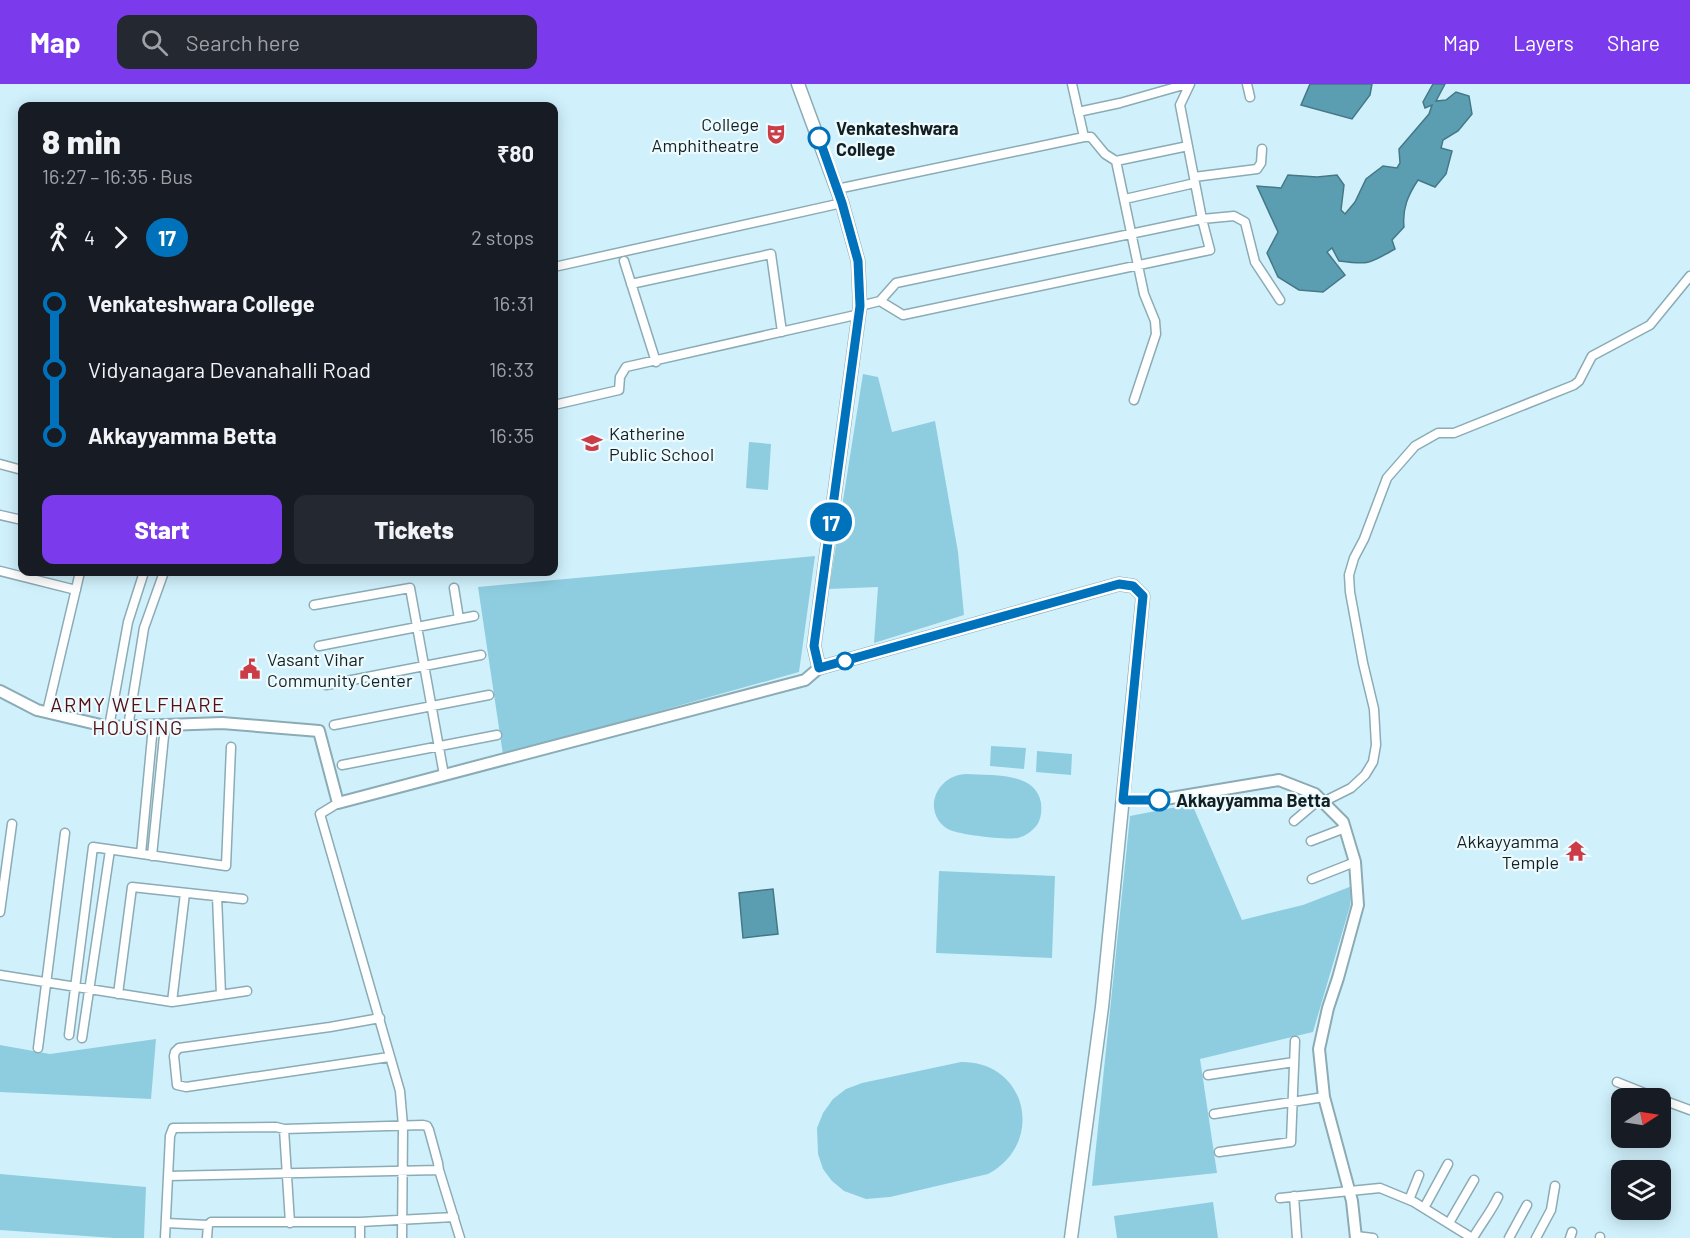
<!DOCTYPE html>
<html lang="en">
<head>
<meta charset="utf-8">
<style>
  body { margin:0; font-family:Barlow,sans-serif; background:#242831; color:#f1f3f6; height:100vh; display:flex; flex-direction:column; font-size:22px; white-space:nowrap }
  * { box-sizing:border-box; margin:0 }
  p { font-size:20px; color:#9ea1a6 }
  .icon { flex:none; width:33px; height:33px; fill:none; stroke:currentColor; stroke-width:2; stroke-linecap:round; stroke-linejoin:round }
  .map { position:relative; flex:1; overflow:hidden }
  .panel { position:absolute; left:18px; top:18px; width:540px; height:474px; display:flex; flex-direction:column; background:#171b24; border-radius:12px; box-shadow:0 3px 15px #0003 }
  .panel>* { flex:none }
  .badge { padding:0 12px; border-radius:20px; font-size:21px; line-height:39px }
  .needle { width:39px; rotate:78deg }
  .fabs { position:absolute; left:1611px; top:1004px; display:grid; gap:12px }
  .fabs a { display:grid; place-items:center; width:60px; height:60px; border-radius:12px; background:#171b24; box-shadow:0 3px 15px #0003; font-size:30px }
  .map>.badge { position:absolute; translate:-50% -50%; box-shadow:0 0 0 3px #fff }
  .legs { display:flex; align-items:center; gap:9px; height:66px; padding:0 24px; font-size:20px }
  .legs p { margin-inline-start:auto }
  .headline { display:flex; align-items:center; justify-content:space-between; height:102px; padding:0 24px }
  h1 { font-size:33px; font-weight:800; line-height:45px }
  .button { display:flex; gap:12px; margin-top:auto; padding:12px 24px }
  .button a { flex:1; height:69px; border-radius:12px; background:#7c3aed; color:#fff; font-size:24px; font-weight:800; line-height:69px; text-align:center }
  .button a+a { background:#242831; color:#f1f3f6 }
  ul { padding:0 24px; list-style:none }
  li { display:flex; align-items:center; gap:21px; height:66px; font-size:22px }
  li i { display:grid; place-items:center; width:9px; height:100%; margin:0 8px; background:currentColor }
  li i::after { content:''; width:15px; height:15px; margin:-8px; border:4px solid; border-radius:50%; background:#171b24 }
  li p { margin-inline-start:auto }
  li:first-child i { background:linear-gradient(#0000 50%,currentColor 0) }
  li:last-child i { background:linear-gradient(currentColor 50%,#0000 0) }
  header { display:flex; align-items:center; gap:36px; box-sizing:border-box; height:84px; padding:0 30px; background:#7c3aed; color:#fff }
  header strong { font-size:28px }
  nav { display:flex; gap:33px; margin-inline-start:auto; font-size:21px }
  .search { width:420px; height:54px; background:#242831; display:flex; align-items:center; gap:15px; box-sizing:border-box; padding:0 21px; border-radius:12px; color:#9ea1a6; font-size:22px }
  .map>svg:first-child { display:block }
  .green { fill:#8ecde0 }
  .water { fill:#5b9eb1; stroke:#457886; stroke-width:1.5 }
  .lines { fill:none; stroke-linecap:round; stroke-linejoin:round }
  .minor-casing { stroke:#8babb5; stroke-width:11 }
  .tertiary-casing { stroke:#8babb5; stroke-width:14 }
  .secondary-casing { stroke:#8babb5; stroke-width:15 }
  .minor { stroke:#fff; stroke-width:8 }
  .tertiary { stroke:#fff; stroke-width:10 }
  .secondary { stroke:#fff; stroke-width:12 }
  .line-1-casing { stroke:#fff; stroke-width:14 }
  .line-1 { stroke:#0072bc; stroke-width:9 }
  .stop-1-dot { fill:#fff; stroke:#0072bc; stroke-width:3 }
  .labels { text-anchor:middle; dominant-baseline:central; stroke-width:4.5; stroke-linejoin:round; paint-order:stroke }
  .poi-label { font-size:18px; fill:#132023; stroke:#edfbff; text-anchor:end }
  .stop-label { font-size:18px; font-weight:bold; fill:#132023; stroke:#edfbff; text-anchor:start }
  .neighbourhood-label { font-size:20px; letter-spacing:1.5px; fill:#540f15; stroke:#edfbff }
</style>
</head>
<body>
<header>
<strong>Map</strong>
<div class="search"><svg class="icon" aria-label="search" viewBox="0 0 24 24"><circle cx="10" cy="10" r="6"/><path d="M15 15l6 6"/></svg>Search here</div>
<nav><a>Map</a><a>Layers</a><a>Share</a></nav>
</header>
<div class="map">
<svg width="1690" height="1154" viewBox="0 0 1690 1154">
  <rect width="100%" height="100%" fill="#d0f1fc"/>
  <path class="green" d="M 863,290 L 878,293 L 892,348 L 935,337 L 958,468 L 964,531 L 874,559 L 878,503 L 829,505 Z
    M 749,358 L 771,360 L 768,406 L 746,404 Z
    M 815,472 L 799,588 L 503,671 L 478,503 Z
    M 991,662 L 1026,664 L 1024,685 L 990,682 Z
    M 1037,667 L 1072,670 L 1071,691 L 1036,688 Z
    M 967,690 C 991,692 1036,687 1041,719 C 1042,727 1041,735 1037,741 C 1032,747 1026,752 1018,754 C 1006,756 956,751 946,744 C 921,725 938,690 967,690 Z
    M 1192,720 L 1242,836 L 1303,821 L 1352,802 L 1350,822 L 1313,948 L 1200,975 L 1217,1089 L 1092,1102 L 1130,732 Z
    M 939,787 L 1055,792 L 1052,874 L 936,869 Z
    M 156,955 L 151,1015 L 0,1008 L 0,961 L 50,970 Z
    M 961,978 C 1027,977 1046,1059 988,1090 L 890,1113 L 866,1115 L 844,1107 L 832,1097 L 823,1085 L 818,1070 L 817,1044 L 823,1029 L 833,1015 L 846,1005 L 862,999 Z
    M 0,1090 L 146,1103 L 144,1154 L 114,1154 L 0,1146 Z
    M 1213,1118 L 1218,1154 L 1117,1154 L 1114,1132 Z"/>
  <path class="water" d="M 1310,0 L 1372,0 L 1370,11 L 1352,35 L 1301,21 Z
    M 1433,0 L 1445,0 L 1436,17 L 1446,16 L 1456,8 L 1469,12 L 1472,30 L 1458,47 L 1443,56 L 1441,64 L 1452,67 L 1446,90 L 1435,103 L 1418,96 C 1408,111 1402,125 1404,143 L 1392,156 L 1395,165 C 1368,180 1370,181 1339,177 L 1332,164 L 1327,168 L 1345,191 L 1323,208 L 1299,206 L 1278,193 L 1267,169 L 1278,148 L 1257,102 L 1281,104 L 1288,91 L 1317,93 L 1337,91 L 1344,101 L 1341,126 L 1345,130 L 1355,118 L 1366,95 L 1383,82 L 1397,84 L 1400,79 L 1399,65 L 1429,30 L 1432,21 L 1425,24 L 1423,18 Z
    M 773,805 L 778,850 L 743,854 L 739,809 Z"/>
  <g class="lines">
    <g class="minor-casing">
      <path id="minor" d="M 1072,0 L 1084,53
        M 1247,0 L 1250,13
        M 1078,28 L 1120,19 L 1187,0
        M 1116,77 L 1144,210 L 1155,237 L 1156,250 L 1134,316
        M 1194,93 L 1257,85 L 1261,79 L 1262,65
        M 837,105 L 1084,53 L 1091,53 L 1105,70 L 1116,77 L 1188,62
        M 1125,115 L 1195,99
        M 624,177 L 656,278
        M 554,183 L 842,119
        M 631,200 L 771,170 L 782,248
        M 880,217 L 903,231 L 1210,166 L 1202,135 L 1234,132 L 1245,138 L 1255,178 L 1280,216
        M 860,222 L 880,217 L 896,199 L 1202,135 L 1180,21 L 1190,0
        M 554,321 L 619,306 L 620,293 L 626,283 L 860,230
        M 0,380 L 22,386
        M 0,431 L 22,436
        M 0,487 L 76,506
        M 454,504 L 459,535
        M 314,521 L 410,504 L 444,691
        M 319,562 L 474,532
        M 326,601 L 481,571
        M 47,628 L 80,488
        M 334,641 L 489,611
        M 109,643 L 128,538 L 144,488
        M 128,643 L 144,544 L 164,488
        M 342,681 L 497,651
        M 1323,718 L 1351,704 L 1365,691 L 1373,678 L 1376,661 L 1374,625 L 1363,579 L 1350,508 L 1349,491 L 1354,474 L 1364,455 L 1387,394 L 1415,362 L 1438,349 L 1454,349 L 1574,301 L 1579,297 L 1592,272 L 1650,241 L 1690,192
        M 338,719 L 320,730 L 400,1007 L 403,1042 L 402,1154
        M 1294,737 L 1320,715
        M 1311,757 L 1345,744
        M 141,770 L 153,642
        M 152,772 L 165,642
        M 1312,795 L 1355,778
        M 217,812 L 221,911
        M 0,828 L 12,740
        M 0,891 L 172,918 L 247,907
        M 118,910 L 132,803 L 243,815
        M 172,918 L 185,809
        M 380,934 L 330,943 L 179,964 L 175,968 L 174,972 L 177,1001 L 186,1003 L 389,973
        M 69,951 L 93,763 L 226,782 L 231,663
        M 82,954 L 110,766
        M 38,964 L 65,749
        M 1208,991 L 1294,978
        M 1617,998 L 1657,1014
        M 1660,1015 L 1690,1026
        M 1214,1030 L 1324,1013
        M 284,1045 L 290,1139
        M 1219,1068 L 1291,1058 L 1295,957
        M 168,1092 L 439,1086
        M 1294,1112 L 1297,1154
        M 1280,1114 L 1380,1104 L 1414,1118 L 1472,1154
        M 1409,1116 L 1419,1091
        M 1424,1124 L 1448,1080
        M 166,1139 L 208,1141
        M 1449,1139 L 1474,1096
        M 1356,1152 L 1373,1154
        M 165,1154 L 170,1052 L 173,1044 L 276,1043 L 284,1045 L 423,1041 L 427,1042 L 429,1046 L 438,1079 L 439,1086 L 460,1154
        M 207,1154 L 208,1141 L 211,1138 L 360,1138 L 454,1133
        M 360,1154 L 360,1138
        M 1473,1154 C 1481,1140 1491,1128 1498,1113
        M 1509,1154 L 1527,1121
        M 1536,1154 L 1551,1126 L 1555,1102
        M 1570,1154 L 1572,1148
        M 1600,1154 L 1600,1153"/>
    </g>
    <g class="tertiary-casing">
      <path id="tertiary" d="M 0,607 L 37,626 L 109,643 L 222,639 L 319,647 L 338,719 L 805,596 L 819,584
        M 1123,716 L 1159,716 L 1279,696 L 1315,710 L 1343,738 L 1355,778 L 1358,821 L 1338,894 L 1328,924 L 1319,965 L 1324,1013 L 1352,1117 L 1356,1154"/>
    </g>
    <g class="secondary-casing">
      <path id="secondary" d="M 798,0 L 842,119 L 858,177 L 860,222 L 814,562 L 819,584 L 1119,500 L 1133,502 L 1143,512 L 1102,923 L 1071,1154"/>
    </g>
    <use href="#minor" class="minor"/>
    <use href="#tertiary" class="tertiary"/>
    <use href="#secondary" class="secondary"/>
  </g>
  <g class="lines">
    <g class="line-1-casing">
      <path id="line-1" d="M 819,54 L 842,119 L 858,177 L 860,222 L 814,562 L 819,584 L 1119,500 L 1133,502 L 1143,512 L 1123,716 L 1159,716"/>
    </g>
    <use href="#line-1" class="line-1"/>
  </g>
  <defs>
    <g id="theatre-bare" transform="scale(1.62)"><path d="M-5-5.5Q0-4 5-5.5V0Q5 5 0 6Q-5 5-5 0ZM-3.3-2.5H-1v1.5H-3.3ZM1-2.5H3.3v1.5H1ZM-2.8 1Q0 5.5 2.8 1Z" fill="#cc3c46" stroke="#edfbff" stroke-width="2.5" paint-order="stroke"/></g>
    <g id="school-bare" transform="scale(1.62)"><path d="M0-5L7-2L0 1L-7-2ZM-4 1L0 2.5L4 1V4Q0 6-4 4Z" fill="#cc3c46" stroke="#edfbff" stroke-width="2.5" paint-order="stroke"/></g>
    <g id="civic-bare" transform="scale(1.62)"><path d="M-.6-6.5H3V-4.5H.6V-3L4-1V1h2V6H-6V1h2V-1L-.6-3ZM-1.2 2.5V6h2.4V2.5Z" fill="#cc3c46" stroke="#edfbff" stroke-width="2.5" paint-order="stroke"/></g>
    <g id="temple-bare" transform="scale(1.62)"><path d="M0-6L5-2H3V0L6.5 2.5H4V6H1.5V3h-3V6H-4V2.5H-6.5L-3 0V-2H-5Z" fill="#cc3c46" stroke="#edfbff" stroke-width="2.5" paint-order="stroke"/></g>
  </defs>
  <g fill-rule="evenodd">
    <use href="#theatre-bare" x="776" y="50"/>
    <use href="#school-bare" x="592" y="359"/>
    <use href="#civic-bare" x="250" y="585"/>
    <use href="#temple-bare" x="1576" y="767"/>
  </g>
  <g class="stop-1-dot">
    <circle cx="819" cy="54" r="10"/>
    <circle cx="845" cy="577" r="8"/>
    <circle cx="1159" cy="716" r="10"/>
  </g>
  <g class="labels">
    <g class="poi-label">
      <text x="759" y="40">College<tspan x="759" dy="21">Amphitheatre</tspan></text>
      <text x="609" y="349" text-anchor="start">Katherine<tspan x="609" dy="21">Public School</tspan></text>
      <text x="267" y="575" text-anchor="start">Vasant Vihar<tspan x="267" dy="21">Community Center</tspan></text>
      <text x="1559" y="757">Akkayyamma<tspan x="1559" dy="21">Temple</tspan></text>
    </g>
    <g class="stop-label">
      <text x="836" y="44">Venkateshwara<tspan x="836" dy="21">College</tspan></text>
      <text x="1176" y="716">Akkayyamma Betta</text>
    </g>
    <g class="neighbourhood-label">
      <text x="138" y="620">ARMY WELFHARE<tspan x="138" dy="23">HOUSING</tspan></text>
    </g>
  </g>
</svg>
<div class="fabs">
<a><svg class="needle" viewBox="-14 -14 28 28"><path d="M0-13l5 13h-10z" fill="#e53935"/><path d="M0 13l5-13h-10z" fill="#9ea1a6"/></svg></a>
<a><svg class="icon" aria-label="layers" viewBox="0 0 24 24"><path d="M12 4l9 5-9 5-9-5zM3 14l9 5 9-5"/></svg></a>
</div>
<b class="badge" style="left:831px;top:438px;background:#0072bc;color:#fff">17</b>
<section class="panel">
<div class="headline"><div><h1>8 min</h1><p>16:27 – 16:35 · Bus</p></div><b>₹80</b></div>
<div class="legs"><svg class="icon" aria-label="walk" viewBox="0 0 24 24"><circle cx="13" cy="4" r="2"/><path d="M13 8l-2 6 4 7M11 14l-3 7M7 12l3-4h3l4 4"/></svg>4<svg class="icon" aria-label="forward" viewBox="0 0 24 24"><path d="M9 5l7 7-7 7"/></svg><b class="badge" style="background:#0072bc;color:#fff">17</b><p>2 stops</p></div>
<ul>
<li><i style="color:#0072bc"></i><b>Venkateshwara College</b><p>16:31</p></li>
<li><i style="color:#0072bc"></i><span>Vidyanagara Devanahalli Road</span><p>16:33</p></li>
<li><i style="color:#0072bc"></i><b>Akkayyamma Betta</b><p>16:35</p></li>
</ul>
<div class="button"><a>Start</a><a>Tickets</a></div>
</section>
</div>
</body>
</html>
